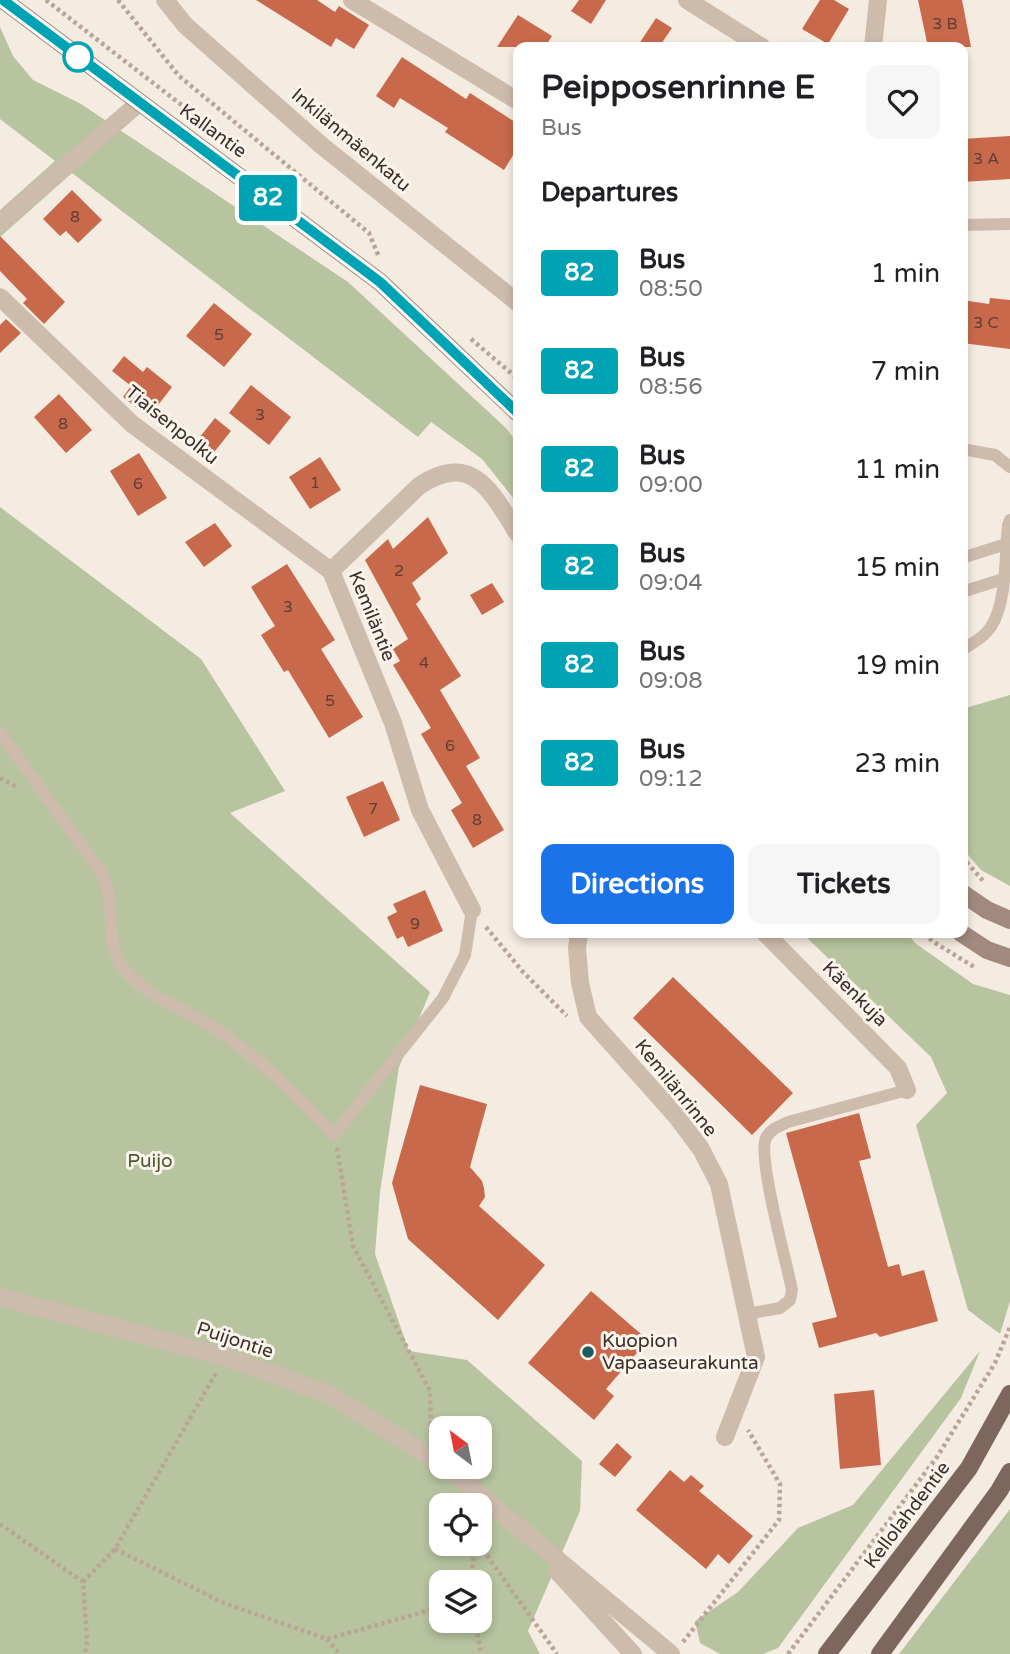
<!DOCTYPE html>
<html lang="en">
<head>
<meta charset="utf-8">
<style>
  body { margin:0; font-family:"Varela Round",sans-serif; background:#f6f6f6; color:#202124; height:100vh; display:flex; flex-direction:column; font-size:26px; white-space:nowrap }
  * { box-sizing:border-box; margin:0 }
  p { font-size:23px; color:#757577 }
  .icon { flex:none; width:38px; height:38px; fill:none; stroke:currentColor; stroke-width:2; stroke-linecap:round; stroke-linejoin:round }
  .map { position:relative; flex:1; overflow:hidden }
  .drawer { position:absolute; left:513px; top:42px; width:455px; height:896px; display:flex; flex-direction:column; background:#fff; border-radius:14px; box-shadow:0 4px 10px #0003 }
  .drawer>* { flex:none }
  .badge { padding:0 14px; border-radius:5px; font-size:24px; line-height:46px }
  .needle { width:46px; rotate:328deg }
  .fabs { position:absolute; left:429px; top:1416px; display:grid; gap:14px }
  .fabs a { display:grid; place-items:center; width:63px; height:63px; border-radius:14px; background:#fff; box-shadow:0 4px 10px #0003; font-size:35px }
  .map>.badge { position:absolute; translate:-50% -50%; box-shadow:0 0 0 4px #fff }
  h2 { padding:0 28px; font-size:26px; line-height:63px }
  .round { display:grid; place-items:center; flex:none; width:74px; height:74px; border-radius:14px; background:#f6f6f6 }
  .overview { display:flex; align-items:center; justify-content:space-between; height:119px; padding:0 28px }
  h1 { font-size:33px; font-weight:700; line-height:52px }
  .action { display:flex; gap:14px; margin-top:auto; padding:14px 28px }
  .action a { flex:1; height:80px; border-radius:14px; background:#1a73e8; color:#fff; font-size:28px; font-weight:700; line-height:80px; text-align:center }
  .action a+a { background:#f6f6f6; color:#202124 }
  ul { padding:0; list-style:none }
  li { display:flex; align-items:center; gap:21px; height:98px; padding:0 28px }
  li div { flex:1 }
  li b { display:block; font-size:26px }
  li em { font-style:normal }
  li .badge { min-width:77px; font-weight:700; text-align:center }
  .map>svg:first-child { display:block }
  .green { fill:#b8c4a0; fill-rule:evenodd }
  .building { fill:#c8694b }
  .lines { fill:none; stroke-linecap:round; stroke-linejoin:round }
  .path { stroke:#b9a596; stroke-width:4.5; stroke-dasharray:3.5 3.5; stroke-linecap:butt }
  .service { stroke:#cdbbac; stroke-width:12 }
  .minor { stroke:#cdbbac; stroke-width:18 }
  .tertiary { stroke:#cdbbac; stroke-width:18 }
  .secondary { stroke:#a18a7d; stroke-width:18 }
  .primary { stroke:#7d675c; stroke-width:18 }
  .line-casing { stroke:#fff; stroke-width:16 }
  .line { stroke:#00a3b4; stroke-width:10 }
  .stop-dot { fill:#fff; stroke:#00a3b4; stroke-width:3.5 }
  .poi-dot { fill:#1f5a5e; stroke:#fbf5ee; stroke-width:2.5 }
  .labels { text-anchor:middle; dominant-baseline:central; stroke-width:6; stroke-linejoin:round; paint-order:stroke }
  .number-label { font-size:16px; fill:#5e3e33 }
  .street-label { font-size:19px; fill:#3b302b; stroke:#fbf5ee }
  .park-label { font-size:19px; fill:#4a5a2e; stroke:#fbf5ee }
  .poi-label { font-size:19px; fill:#3b302b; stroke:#fbf5ee; text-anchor:start }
</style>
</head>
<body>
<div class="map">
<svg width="1010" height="1654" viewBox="0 0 1010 1654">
  <rect width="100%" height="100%" fill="#f4ebe1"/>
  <path class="green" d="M 0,27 L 13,56 L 33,80 L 81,104 L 348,282 L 506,428 L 518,444 L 518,504 L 482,459 L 431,422 L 418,437 L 72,173 L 0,237 L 0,210 L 55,161 L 0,119 Z
    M 0,507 L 201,659 L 285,791 L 230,813 L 430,992 L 399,1067 L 380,1192 L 375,1254 L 409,1351 L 467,1360 L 582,1461 L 580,1511 L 528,1631 L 540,1654 L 0,1654 ZM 441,1428 L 480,1428 L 480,1466 L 441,1466 ZM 441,1505 L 480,1505 L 480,1544 L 441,1544 ZM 441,1582 L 480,1582 L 480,1620 L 441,1620 Z
    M 1010,695 L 1010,886 L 981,870 L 963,849 L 962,709 Z
    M 802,933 L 907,933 L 915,943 L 973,984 L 1010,995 L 1010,1301 L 1000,1334 L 968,1310 L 916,1125 L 947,1093 L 931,1057 Z
    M 980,1351 L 961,1398 L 778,1648 L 763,1654 L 720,1654 L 700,1643 L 695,1621 L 738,1592 L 798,1528 L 853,1505 Z
    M 1010,1509 L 1010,1654 L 899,1654 Z"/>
  <path class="building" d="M 256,0 L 317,0 L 335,12 L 339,6 L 369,25 L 354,49 L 336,38 L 331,47 Z
    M 579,0 L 606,0 L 591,24 L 571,11 Z
    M 820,0 L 834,0 L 849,9 L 828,44 L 802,29 Z
    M 918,0 L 962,0 L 971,47 L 928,47 Z
    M 518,15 L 552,36 L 545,47 L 497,47 Z
    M 656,18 L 672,28 L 659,47 L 637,47 Z
    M 402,57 L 466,99 L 470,93 L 518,124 L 518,147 L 504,170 L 445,132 L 448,128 L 400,98 L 394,108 L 376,96 Z
    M 1010,136 L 1010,179 L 962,182 L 962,139 Z
    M 72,190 L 102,220 L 78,243 L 66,231 L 60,236 L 43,219 Z
    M 0,236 L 65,302 L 44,324 L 23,303 L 27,299 L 0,271 Z
    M 990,298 L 1010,300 L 1010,349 L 962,343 L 962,300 L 989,304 Z
    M 214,303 L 252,334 L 224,367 L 186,336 Z
    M 6,319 L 21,333 L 0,353 L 0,325 Z
    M 124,356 L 143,372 L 147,367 L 172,387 L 149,417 L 123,397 L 131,386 L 112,371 Z
    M 251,385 L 291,417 L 269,445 L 229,413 Z
    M 59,394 L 92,430 L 66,453 L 34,417 Z
    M 215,418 L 231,431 L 211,456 L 195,443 Z
    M 139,453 L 167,498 L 138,516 L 110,471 Z
    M 320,457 L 341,490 L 310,509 L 289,477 Z
    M 428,517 L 448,553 L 412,583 L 421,599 L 416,604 L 461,676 L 440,690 L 480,758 L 466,766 L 504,830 L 473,848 L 451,810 L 462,803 L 421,734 L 431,728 L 393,665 L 400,661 L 393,649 L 408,639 L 365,560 L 388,539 L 393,549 Z
    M 215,523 L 232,546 L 204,567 L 185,542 Z
    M 287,564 L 335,640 L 321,649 L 363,717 L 329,738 L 288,670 L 284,672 L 261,635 L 275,626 L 251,587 Z
    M 492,583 L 504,602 L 482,615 L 470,595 Z
    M 383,781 L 400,820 L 364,837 L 346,797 Z
    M 425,890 L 443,931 L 408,947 L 403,936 L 397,939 L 387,917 L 397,912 L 393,904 Z
    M 673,977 L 793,1093 L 752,1135 L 633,1018 Z
    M 420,1085 L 487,1104 L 470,1167 L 482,1181 L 484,1188 L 485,1197 L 479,1206 L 545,1265 L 498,1320 L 408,1239 L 392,1183 Z
    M 859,1113 L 871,1158 L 859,1161 L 888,1267 L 899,1264 L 902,1276 L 924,1270 L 938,1321 L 880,1337 L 876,1333 L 819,1348 L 812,1323 L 837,1317 L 786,1133 Z
    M 591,1291 L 648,1340 L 606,1389 L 614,1396 L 594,1420 L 528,1363 Z
    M 874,1390 L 881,1465 L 840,1469 L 834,1394 Z
    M 617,1443 L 632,1457 L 615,1477 L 599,1464 Z
    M 670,1470 L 684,1482 L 691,1475 L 704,1486 L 699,1491 L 753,1536 L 729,1564 L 718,1554 L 706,1569 L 636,1510 Z"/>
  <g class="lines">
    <path class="path" d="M 46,0 L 223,137
      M 118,0 L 179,76 L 369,233 L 379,257
      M 471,339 L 518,379
      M 0,778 L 17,787
      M 962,857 L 985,883
      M 486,927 L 523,972 L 567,1016
      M 925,933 L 932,941 L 976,968
      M 337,1148 L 353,1246 L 430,1391 L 431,1437
      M 0,1524 L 83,1582 L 87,1641 L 85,1654
      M 479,1544 L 557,1654
      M 115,1549 L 224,1603 L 327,1639 L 441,1607
      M 83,1582 L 115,1549 L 216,1373
      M 472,1582 L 474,1544
      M 475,1620 L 481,1654
      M 327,1639 L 340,1654
      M 683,1642 L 779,1520 L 780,1484 L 748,1430
      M 788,1654 L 937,1457 L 995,1363 L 1010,1327"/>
    <path class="service" d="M 962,225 L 1010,224
      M 962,449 L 995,455 L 1010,467
      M 962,558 L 1006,544
      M 962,592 L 1003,579
      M 962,650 C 973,643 986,636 992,625 C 1007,600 1005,554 1008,525 L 1010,520
      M 0,733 L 103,875 C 105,882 107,889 109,896 C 113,918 108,943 120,963 C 137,994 191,1011 220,1032 C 262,1061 299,1098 334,1135 L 443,998 L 465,955 L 472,910
      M 747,1314 L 780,1308 L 790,1300 L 792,1290 C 787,1264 757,1156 766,1138 C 770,1129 780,1126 788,1122 L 907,1090"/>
    <path class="minor" d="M 352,0 L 518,101
      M 687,0 L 762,47
      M 873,47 L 878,0
      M 0,223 L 139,103
      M 0,297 L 132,424 L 331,571
      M 472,910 L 420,810 L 393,723 L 331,571 L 419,486 C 473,450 492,493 518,534
      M 579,933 L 577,948 L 580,983 L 588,1017 L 677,1117 L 701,1149 L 719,1184 L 756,1357 L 725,1437
      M 765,933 L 898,1068 L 907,1090"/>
    <path class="tertiary" d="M 165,0 L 185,25 L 321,145 L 518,303
      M 0,1297 L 225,1357 L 328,1394 L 441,1463
      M 445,1466 L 671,1654
      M 557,1571 L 633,1654"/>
    <path class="secondary" d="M 3,0 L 380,282 L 518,413
      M 962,893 L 987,910 L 1010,920
      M 961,933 L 987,950 L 1010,958"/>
    <path class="primary" d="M 827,1654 L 969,1468 L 1010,1394
      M 880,1654 L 999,1491 L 1010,1472"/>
  </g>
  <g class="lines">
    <g class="line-casing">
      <path id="line" d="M 3,0 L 380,282 L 518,413"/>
    </g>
    <use href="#line" class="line"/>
  </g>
  <circle class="stop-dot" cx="78" cy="57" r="14"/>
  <circle class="poi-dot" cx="588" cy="1352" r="7"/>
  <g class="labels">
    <g class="number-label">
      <text x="945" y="24">3 B</text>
      <text x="986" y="159">3 A</text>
      <text x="75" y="217">8</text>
      <text x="986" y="323">3 C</text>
      <text x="219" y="335">5</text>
      <text x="260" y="415">3</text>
      <text x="63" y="424">8</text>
      <text x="315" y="483">1</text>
      <text x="138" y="484">6</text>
      <text x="399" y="571">2</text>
      <text x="288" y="607">3</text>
      <text x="424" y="663">4</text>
      <text x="330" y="701">5</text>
      <text x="450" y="746">6</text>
      <text x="373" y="809">7</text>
      <text x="477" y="820">8</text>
      <text x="415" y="924">9</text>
    </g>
    <g class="street-label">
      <text transform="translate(213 131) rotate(36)">Kallantie</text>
      <text transform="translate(351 140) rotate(40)">Inkilänmäenkatu</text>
      <text transform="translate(172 425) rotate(39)">Tiaisenpolku</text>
      <text transform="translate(372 616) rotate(68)">Kemiläntie</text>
      <text transform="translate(855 994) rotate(45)">Käenkuja</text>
      <text transform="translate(676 1088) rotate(51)">Kemilänrinne</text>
      <text transform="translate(235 1340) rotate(18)">Puijontie</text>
      <text transform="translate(907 1515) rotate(-53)">Kellolahdentie</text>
    </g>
    <g class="park-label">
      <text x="150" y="1161">Puijo</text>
    </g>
    <g class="poi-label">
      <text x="602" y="1341">Kuopion<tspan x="602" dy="22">Vapaaseurakunta</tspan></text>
    </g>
  </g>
</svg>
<div class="fabs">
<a><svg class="needle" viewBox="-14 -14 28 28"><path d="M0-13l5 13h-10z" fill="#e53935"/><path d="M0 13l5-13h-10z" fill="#757577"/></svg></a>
<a><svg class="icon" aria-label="locate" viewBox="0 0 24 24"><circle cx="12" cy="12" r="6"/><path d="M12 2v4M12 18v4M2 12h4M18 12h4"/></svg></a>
<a><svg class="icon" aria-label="layers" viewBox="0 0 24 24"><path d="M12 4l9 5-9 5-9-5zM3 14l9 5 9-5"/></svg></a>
</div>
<b class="badge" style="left:268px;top:198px;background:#00a3b4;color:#fff">82</b>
<section class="drawer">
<div class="overview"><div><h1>Peipposenrinne E</h1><p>Bus</p></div><a class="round"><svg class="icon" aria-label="heart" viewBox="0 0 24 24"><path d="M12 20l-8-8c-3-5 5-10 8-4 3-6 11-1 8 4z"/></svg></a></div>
<h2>Departures</h2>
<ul>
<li><span class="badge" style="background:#00a3b4;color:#fff">82</span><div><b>Bus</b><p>08:50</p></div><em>1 min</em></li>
<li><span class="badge" style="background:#00a3b4;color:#fff">82</span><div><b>Bus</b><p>08:56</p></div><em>7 min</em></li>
<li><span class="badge" style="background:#00a3b4;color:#fff">82</span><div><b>Bus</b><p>09:00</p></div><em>11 min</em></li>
<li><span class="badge" style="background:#00a3b4;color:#fff">82</span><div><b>Bus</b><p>09:04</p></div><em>15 min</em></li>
<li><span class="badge" style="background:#00a3b4;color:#fff">82</span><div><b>Bus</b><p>09:08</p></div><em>19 min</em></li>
<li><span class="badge" style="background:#00a3b4;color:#fff">82</span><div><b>Bus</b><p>09:12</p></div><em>23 min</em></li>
</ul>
<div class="action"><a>Directions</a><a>Tickets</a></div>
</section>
</div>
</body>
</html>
